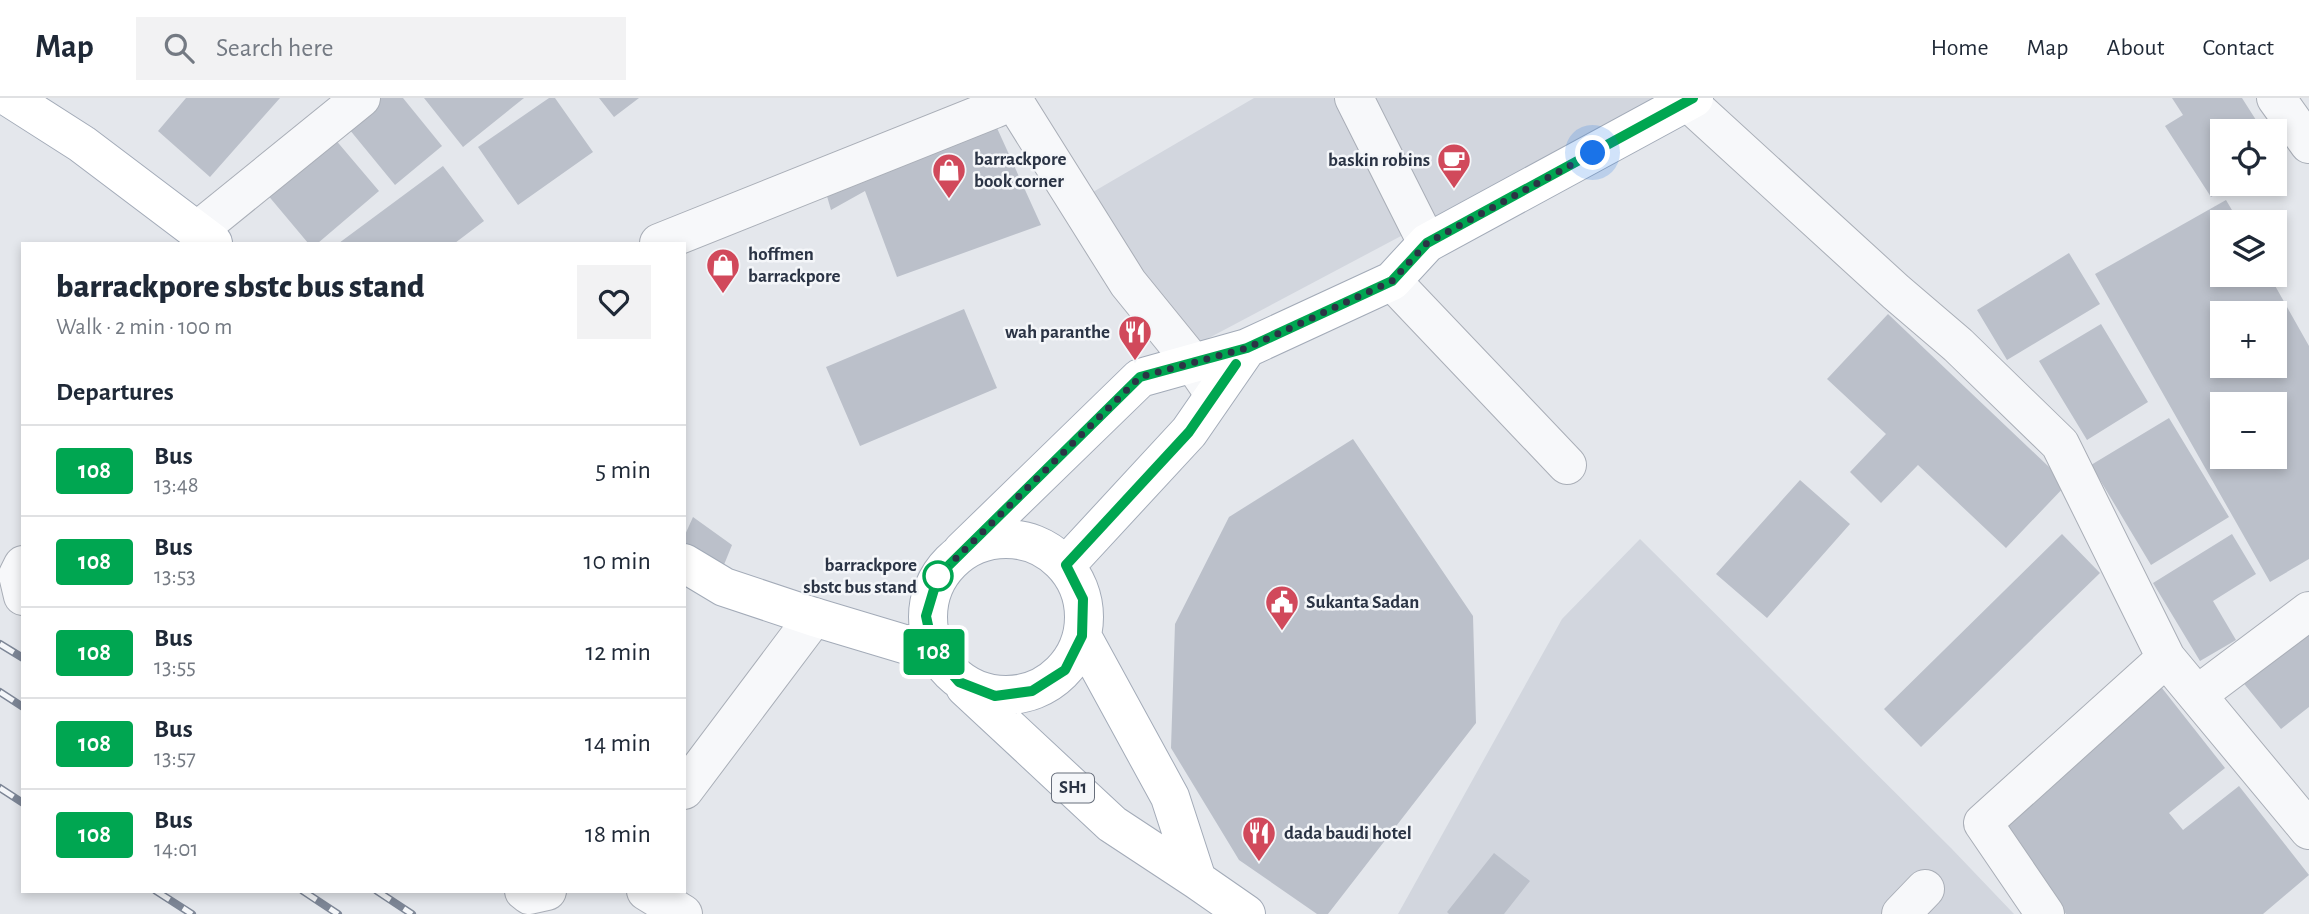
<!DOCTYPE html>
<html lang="en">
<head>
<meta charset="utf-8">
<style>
  body { margin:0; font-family:"Alegreya Sans",sans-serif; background:#f2f2f3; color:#1f2937; height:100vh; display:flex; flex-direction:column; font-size:26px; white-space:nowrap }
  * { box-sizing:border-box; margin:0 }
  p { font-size:23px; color:#747a83 }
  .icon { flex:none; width:38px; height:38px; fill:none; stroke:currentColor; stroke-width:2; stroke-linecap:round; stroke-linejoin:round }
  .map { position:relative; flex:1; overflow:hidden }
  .sheet { position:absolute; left:21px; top:144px; width:665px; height:651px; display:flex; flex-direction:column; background:#fff; border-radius:0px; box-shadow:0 4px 10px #0003 }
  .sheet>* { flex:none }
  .badge { padding:0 14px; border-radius:5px; font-size:24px; line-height:46px }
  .tools { position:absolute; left:2210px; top:21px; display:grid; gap:14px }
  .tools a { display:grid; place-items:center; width:77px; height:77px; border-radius:0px; background:#fff; box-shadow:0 4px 10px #0003; font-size:35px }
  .you { position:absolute; width:35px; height:35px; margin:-18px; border:5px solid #fff; border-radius:50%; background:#1a73e8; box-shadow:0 0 0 10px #1a73e833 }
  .map>.badge { position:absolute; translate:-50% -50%; box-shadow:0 0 0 4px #fff }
  h2 { padding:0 35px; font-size:26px; line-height:63px }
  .round { display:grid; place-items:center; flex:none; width:74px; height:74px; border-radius:0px; background:#f2f2f3 }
  .overview { display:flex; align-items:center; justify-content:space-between; height:119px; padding:0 35px }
  h1 { font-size:33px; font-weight:800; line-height:52px }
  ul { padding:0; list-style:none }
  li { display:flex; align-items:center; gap:21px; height:91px; padding:0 35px; border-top:2px solid #e0e1e3 }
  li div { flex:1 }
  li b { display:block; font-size:26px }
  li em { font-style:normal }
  li .badge { min-width:77px; font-weight:700; text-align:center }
  header { display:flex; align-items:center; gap:42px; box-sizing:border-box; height:98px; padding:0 35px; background:#fff; border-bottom:2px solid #e0e1e3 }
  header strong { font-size:33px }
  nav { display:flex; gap:38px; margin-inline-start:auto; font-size:24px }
  .search { width:490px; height:63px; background:#f2f2f3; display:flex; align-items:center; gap:18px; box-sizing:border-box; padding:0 24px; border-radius:0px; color:#747a83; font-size:26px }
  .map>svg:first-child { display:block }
  .built { fill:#d2d6de }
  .building { fill:#bbc0ca; fill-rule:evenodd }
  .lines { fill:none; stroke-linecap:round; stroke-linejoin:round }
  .minor-casing { stroke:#a9aeb7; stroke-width:40 }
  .major-casing { stroke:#a3abb8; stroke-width:40 }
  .minor { stroke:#f7f8fa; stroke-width:38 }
  .major { stroke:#fff; stroke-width:38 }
  .rail-casing { stroke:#7d8696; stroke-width:8 }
  .rail { stroke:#f4f6f9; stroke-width:5; stroke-dasharray:16; stroke-linecap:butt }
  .line-casing { stroke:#fff; stroke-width:16 }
  .line { stroke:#00a651; stroke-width:10 }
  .walk { stroke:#2b3445; stroke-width:7; stroke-dasharray:0 12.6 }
  .stop-dot { fill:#fff; stroke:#00a651; stroke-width:3.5 }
  .labels { text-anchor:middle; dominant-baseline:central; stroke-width:5; stroke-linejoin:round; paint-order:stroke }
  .shield { fill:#f4f6f9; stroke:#676e7b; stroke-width:2 }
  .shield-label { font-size:18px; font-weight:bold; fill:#2b3445 }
  .poi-label { font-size:19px; font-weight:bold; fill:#2b3445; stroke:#f4f6f9; text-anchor:start }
  .stop-label { font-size:19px; font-weight:bold; fill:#2b3445; stroke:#f4f6f9; text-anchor:end }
</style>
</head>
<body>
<header>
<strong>Map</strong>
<div class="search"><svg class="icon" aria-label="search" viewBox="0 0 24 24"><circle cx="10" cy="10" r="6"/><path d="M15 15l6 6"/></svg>Search here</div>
<nav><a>Home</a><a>Map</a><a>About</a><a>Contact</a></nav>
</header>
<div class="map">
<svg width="2309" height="816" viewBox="0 0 2309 816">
  <rect width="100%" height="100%" fill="#e4e7ec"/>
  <path class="built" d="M 1254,0 L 1661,0 L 1190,250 L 1093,94 Z
    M 1640,441 L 1951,750 L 2014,816 L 1398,816 L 1562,521 Z"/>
  <path class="building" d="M 186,0 L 280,0 L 210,79 L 158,33 Z
    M 364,0 L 403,0 L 442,48 L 395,87 L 340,20 Z
    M 424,0 L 524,0 L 463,49 Z
    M 549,0 L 555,0 L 593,54 L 518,107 L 478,49 Z
    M 599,0 L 639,0 L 614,19 Z
    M 2172,0 L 2242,0 L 2263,33 L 2222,33 L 2222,86 L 2234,86 L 2211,99 L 2165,28 L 2183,17 Z
    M 992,19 L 1041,127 L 897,179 L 865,93 L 831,112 L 824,88 Z
    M 323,27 L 379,93 L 318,145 L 308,145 L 256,83 Z
    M 443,68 L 484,123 L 455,145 L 339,145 Z
    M 2226,102 L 2239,124 L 2222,124 L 2222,177 L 2269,177 L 2309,248 L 2309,461 L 2270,484 L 2095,176 ZM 2222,215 L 2275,215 L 2275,268 L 2222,268 ZM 2222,306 L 2275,306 L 2275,359 L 2222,359 Z
    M 2069,155 L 2100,206 L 2007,262 L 1977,212 Z
    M 964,211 L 997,290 L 860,348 L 826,269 Z
    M 1888,216 L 2067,386 L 2006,450 L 1918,367 L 1881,405 L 1850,374 L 1886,336 L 1827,281 Z
    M 2101,226 L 2148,304 L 2087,342 L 2039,263 Z
    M 2169,320 L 2229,419 L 2151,467 L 2091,367 Z
    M 1353,341 L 1473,518 L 1476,625 L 1328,816 L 1317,816 L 1239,762 L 1171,650 L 1175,526 L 1229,419 Z
    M 1800,382 L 1850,426 L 1767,520 L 1716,476 Z
    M 693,419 L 732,447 L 719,479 L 684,458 L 684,439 Z
    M 2062,436 L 2100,475 L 1921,649 L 1884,611 Z
    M 2232,436 L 2256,476 L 2213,503 L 2236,542 L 2200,563 L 2153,485 Z
    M 2309,527 L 2309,609 L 2281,631 L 2241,582 Z
    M 2158,585 L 2225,670 L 2169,715 L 2183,732 L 2239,688 L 2309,777 L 2263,816 L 2066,816 L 2001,730 Z
    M 1494,755 L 1530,783 L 1504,816 L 1449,816 L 1447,814 Z"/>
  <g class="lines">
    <g class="minor-casing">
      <path id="minor" d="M 1012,0 L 1128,185 L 1193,265 L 1210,290
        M 1354,0 L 1427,145
        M 2276,0 L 2309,46
        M 1687,3 L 1896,194 L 1958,247 L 2060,346 L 2166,560 L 2309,732
        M 197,133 L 361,0
        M 659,145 L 994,11 L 1001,8 L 1007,0
        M 1392,183 L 1567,367
        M 23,467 L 18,477 L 23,498
        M 2197,597 L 2309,513
        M 684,692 L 814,519
        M 524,793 L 529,797 L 547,793
        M 646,793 L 683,816
        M 1901,816 L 1925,791
        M 2045,816 L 1983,725 L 2166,560"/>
    </g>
    <g class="major-casing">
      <path id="major" d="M 10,0 L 82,46 L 213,145
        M928 519a78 78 0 1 1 156 0a78 78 0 1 1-156 0Z
        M 962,453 L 1140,280 L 1247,250 L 1392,183 L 1427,145 L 1694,0
        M 684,465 L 724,489 L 814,519 L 934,555
        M 1066,467 L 1189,334 L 1247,250
        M 1082,538 L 1170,699 L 1197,782
        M 965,589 L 1112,726 L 1197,782 L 1246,816"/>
    </g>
    <use href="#minor" class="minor"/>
    <use href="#major" class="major"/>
    <g class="rail-casing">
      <path id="rail" d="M 0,546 L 23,560
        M 0,594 L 23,609
        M 0,690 L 23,705
        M 156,793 L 192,816
        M 303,793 L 338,816
        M 377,793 L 412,816"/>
    </g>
    <use href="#rail" class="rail"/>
  </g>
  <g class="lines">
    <g class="line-casing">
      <path id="line" d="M 1236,266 L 1189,334 L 1066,467 L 1083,501 L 1082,538 L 1065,572 L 1032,593 L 995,598 L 959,584 L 934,555 L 926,518 L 938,478 L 1140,279 L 1247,250 L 1392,183 L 1427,145 L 1693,0"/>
    </g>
    <use href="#line" class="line"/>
    <path class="walk" d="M 938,478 L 1140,279 L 1247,250 L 1392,183 L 1427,145 L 1593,55"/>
  </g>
  <defs>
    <g id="cafe-pin" transform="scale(1.75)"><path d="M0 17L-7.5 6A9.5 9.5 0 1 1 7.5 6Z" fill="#d1495b" stroke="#f4f6f9"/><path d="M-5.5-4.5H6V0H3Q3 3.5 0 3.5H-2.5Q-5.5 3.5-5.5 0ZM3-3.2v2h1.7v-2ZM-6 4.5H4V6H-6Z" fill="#fff"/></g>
    <g id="shop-pin" transform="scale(1.75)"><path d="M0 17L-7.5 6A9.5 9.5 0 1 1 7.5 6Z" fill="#d1495b" stroke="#f4f6f9"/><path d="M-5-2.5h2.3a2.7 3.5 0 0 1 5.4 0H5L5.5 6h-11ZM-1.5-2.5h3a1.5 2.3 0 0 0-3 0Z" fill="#fff"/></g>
    <g id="restaurant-pin" transform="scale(1.75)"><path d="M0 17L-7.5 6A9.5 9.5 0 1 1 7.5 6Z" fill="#d1495b" stroke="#f4f6f9"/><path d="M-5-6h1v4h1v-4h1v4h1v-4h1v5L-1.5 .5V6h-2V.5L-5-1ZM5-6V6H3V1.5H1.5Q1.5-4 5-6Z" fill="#fff"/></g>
    <g id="civic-pin" transform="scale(1.75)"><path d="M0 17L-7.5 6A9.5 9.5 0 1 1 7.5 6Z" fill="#d1495b" stroke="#f4f6f9"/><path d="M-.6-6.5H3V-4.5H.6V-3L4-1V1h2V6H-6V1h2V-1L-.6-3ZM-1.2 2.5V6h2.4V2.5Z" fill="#fff"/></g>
  </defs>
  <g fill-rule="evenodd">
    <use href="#cafe-pin" x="1454" y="62"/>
    <use href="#shop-pin" x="949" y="72"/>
    <use href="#shop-pin" x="723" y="167"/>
    <use href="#restaurant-pin" x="1135" y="234"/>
    <use href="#civic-pin" x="1282" y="504"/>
    <use href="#restaurant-pin" x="1259" y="735"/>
  </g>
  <circle class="stop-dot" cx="938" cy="478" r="14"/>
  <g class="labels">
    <rect class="shield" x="1052" y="675.5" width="42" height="29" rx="5"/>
    <g class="shield-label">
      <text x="1073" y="690">SH1</text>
    </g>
    <g class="poi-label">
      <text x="974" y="61">barrackpore<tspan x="974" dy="22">book corner</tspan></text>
      <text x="1430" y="62" text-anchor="end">baskin robins</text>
      <text x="748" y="156">hoffmen<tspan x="748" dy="22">barrackpore</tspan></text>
      <text x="1110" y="234" text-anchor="end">wah paranthe</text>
      <text x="1306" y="504">Sukanta Sadan</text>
      <text x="1284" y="735">dada baudi hotel</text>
    </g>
    <g class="stop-label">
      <text x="917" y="467">barrackpore<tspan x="917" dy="22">sbstc bus stand</tspan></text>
    </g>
  </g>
</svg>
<div class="tools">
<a><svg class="icon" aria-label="locate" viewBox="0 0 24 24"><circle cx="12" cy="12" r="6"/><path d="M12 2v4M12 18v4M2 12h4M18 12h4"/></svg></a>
<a><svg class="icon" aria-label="layers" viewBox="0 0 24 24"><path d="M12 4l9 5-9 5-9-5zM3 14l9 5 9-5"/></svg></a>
<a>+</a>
<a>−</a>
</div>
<div class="you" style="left:1593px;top:55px"></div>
<b class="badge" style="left:934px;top:554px;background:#00a651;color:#fff">108</b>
<section class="sheet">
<div class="overview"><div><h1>barrackpore sbstc bus stand</h1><p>Walk · 2 min · 100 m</p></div><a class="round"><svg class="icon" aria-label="heart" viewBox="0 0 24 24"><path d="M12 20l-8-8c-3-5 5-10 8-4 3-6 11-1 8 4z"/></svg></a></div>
<h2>Departures</h2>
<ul>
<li><span class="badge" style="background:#00a651;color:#fff">108</span><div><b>Bus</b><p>13:48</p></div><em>5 min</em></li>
<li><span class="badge" style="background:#00a651;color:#fff">108</span><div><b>Bus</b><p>13:53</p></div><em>10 min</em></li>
<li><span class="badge" style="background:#00a651;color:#fff">108</span><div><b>Bus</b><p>13:55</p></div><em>12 min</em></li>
<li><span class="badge" style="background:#00a651;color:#fff">108</span><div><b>Bus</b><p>13:57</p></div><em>14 min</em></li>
<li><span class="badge" style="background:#00a651;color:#fff">108</span><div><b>Bus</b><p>14:01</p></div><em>18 min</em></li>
</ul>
</section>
</div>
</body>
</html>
